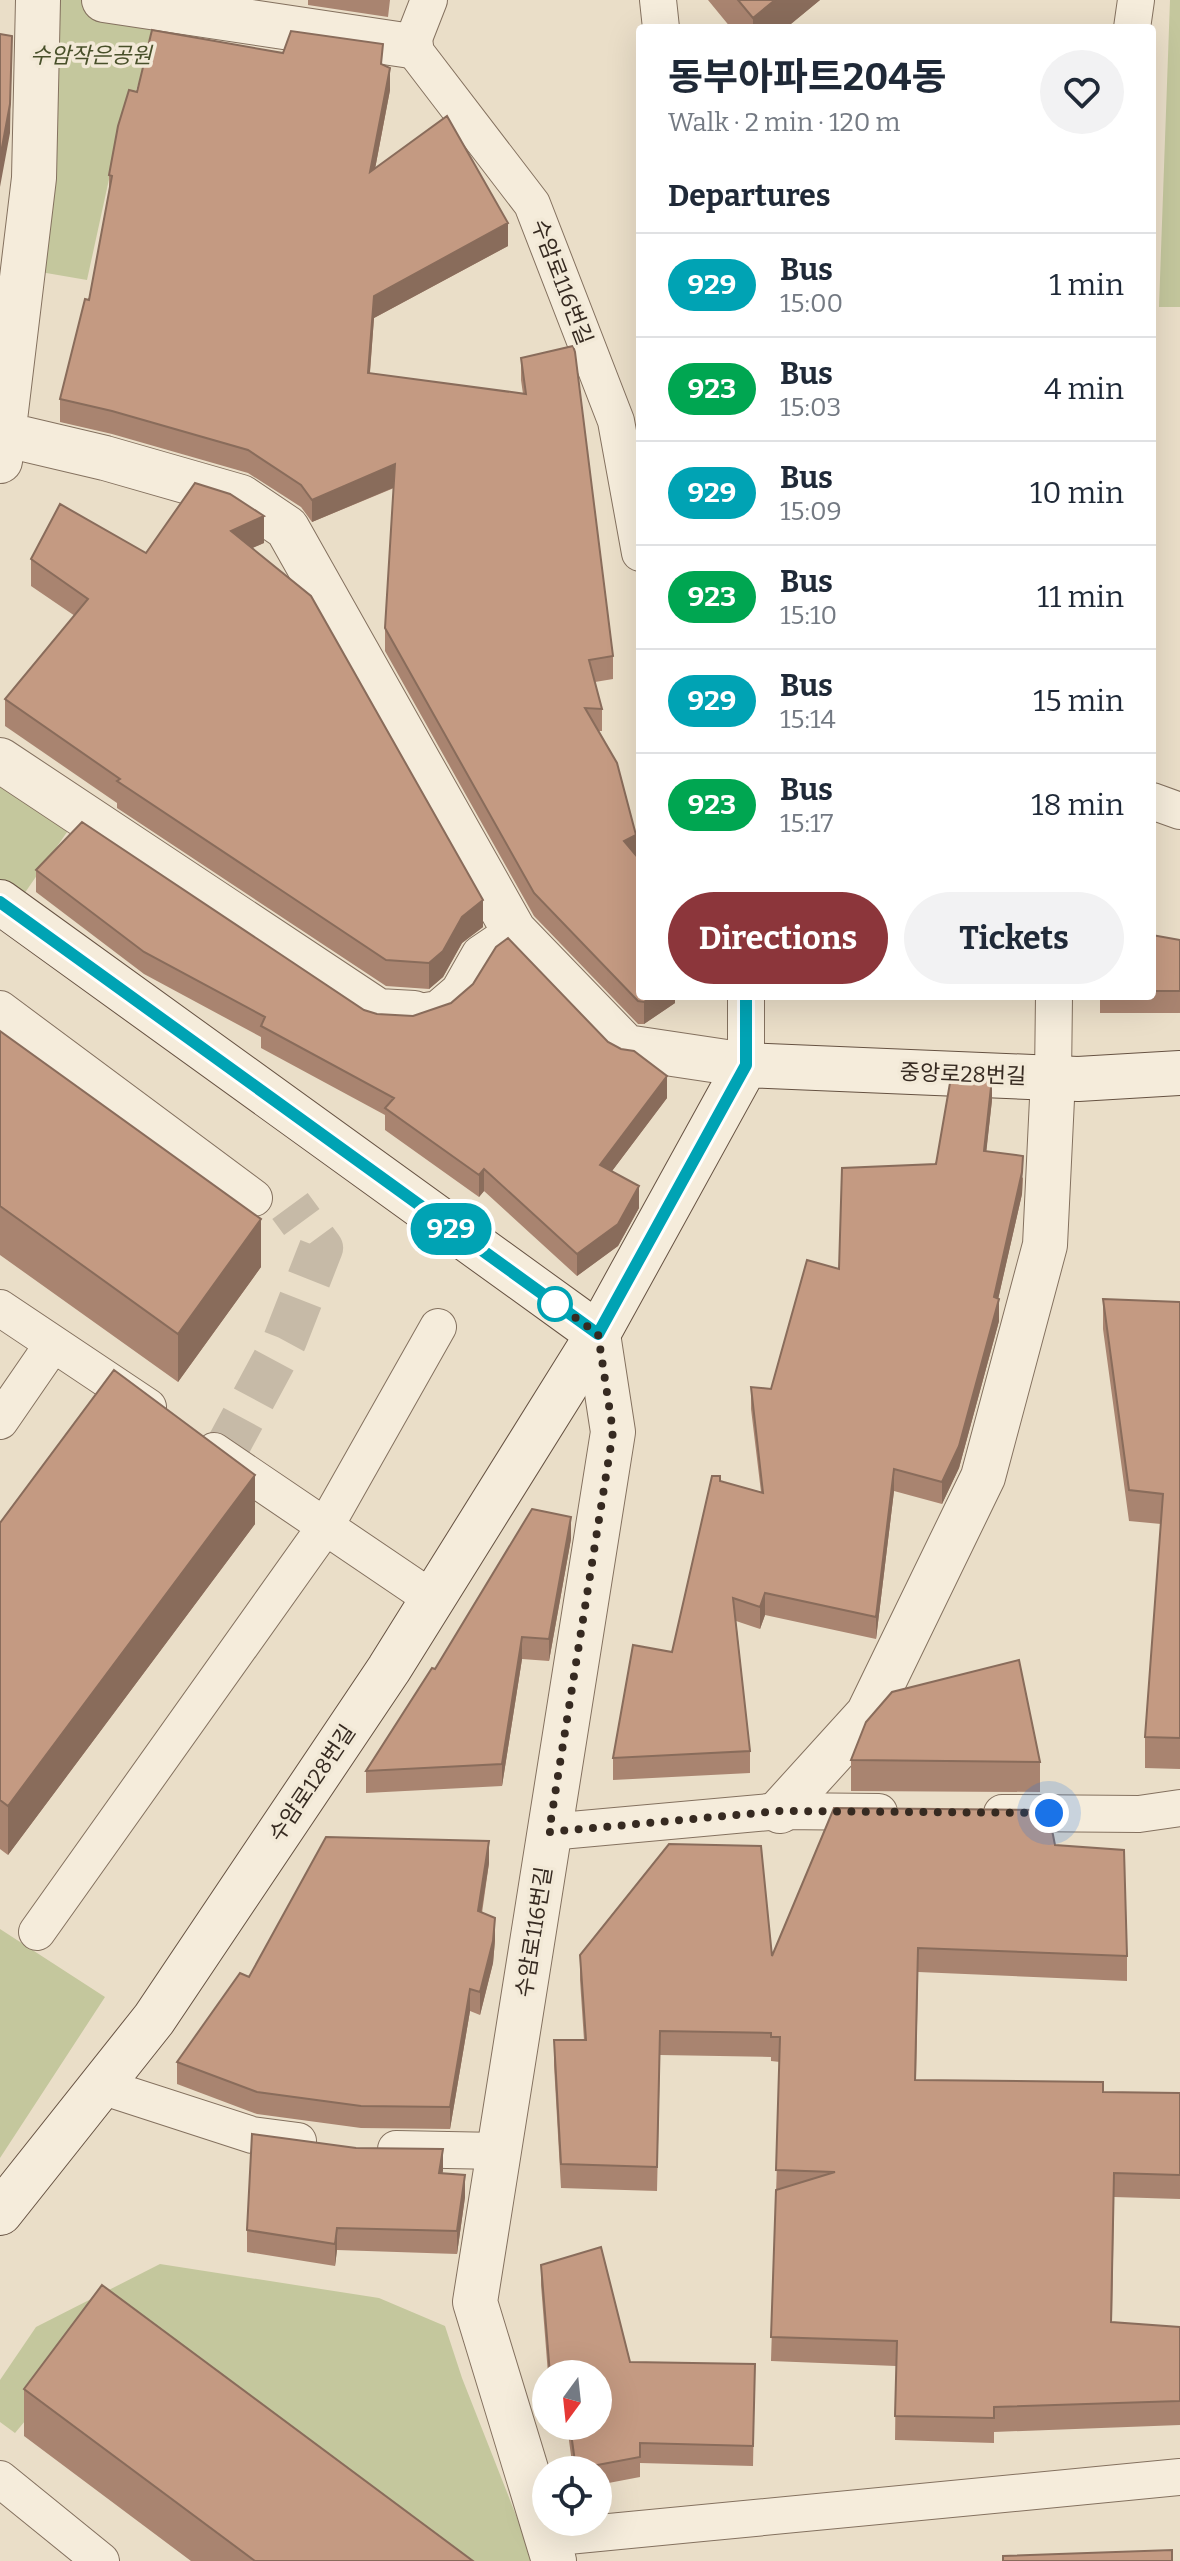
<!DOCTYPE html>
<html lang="en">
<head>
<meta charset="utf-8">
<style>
  body { margin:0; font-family:Bitter,"Noto Sans KR",serif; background:#f2f2f3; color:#1f2937; height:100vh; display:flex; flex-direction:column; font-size:30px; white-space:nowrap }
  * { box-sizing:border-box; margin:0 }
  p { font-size:26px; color:#747a83 }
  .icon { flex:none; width:44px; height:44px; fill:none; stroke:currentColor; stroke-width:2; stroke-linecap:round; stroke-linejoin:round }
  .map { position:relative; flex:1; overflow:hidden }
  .details { position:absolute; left:636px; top:24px; width:520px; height:976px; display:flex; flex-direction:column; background:#fff; border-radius:8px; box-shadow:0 8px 32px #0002 }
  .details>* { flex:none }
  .badge { padding:0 16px; border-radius:26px; font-size:28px; line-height:52px }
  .needle { width:52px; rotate:195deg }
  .controls { position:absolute; left:532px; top:2360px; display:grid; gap:16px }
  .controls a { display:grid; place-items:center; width:80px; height:80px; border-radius:50%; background:#fff; box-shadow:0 8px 32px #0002; font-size:40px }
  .you { position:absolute; width:40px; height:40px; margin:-20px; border:6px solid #fff; border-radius:50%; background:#1a73e8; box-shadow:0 0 0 12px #1a73e833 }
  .map>.badge { position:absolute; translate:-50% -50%; box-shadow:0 0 0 4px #fff }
  h2 { padding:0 32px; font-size:30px; line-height:72px }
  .round { display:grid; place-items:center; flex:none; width:84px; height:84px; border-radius:42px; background:#f2f2f3 }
  .headline { display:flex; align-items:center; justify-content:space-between; height:136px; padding:0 32px }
  h1 { font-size:38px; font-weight:700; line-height:60px }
  .button { display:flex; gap:16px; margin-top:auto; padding:16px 32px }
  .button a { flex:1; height:92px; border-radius:48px; background:#8c363b; color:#fff; font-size:32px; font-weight:700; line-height:92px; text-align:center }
  .button a+a { background:#f2f2f3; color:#1f2937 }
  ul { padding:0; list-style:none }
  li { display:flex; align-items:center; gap:24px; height:104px; padding:0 32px; border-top:2px solid #e0e1e3 }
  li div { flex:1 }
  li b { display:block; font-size:30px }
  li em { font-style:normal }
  li .badge { min-width:88px; font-weight:700; text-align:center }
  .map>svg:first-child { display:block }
  .green { fill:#c4c79d }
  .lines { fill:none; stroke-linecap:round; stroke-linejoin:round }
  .street-tunnel { stroke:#c6baa7; stroke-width:44; stroke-dasharray:44 22; stroke-linecap:butt }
  .lane-casing { stroke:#84715f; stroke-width:38 }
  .street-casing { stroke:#84715f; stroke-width:46 }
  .secondary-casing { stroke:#665242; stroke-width:46 }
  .lane { stroke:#f5ecdb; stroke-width:36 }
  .street { stroke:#f5ecdb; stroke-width:44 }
  .secondary { stroke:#f5ecdb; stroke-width:44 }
  .wall { fill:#a98470 }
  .shaded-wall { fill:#896c5b }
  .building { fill:#c49a82; stroke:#896c5b; stroke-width:2 }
  .line-casing { stroke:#fff; stroke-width:18 }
  .line { stroke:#00a3b4; stroke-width:12 }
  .walk { stroke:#362a21; stroke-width:8; stroke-dasharray:0 14.4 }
  .stop-dot { fill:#fff; stroke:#00a3b4; stroke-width:4 }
  .labels { text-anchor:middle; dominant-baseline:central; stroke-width:7; stroke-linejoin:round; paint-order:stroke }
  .park-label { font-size:22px; font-style:italic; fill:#48502a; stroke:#f2e9d7 }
  .street-label { font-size:22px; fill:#362a21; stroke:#f2e9d7 }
</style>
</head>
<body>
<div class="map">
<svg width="1180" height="2561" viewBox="0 0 1180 2561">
  <rect width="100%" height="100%" fill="#eadec8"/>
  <path class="green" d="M 38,0 L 104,0 L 171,10 L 151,50 L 118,138 L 87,280 L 23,269 Z
    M 1170,0 L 1180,0 L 1180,307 L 1159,307 Z
    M 0,774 L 74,822 L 24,894 L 0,902 Z
    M 0,1929 L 105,1997 L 0,2158 Z
    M 160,2264 L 379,2298 L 445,2326 L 462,2378 L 534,2561 L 430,2561 L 71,2366 L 15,2433 L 0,2422 L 0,2380 L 36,2327 Z"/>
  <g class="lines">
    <path class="street-tunnel" d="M 222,1457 L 285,1340 L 321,1248 L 290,1206"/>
    <g class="lane-casing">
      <path id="lane" d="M 429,0 L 411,46 L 532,204 L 616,421 L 640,553
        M 658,0 L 661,28
        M 1132,28 L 1136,0
        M 1152,801 L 1180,811
        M 746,996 L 746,1065
        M 0,1009 L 254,1198
        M 414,1013 L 438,1009 L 459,991 L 480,954 L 514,931
        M 1053,1078 L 1054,996
        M 0,1308 L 148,1407
        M 0,1421 L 53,1344
        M 214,1451 L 431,1598
        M 1002,1813 L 1139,1814 L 1180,1808
        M 549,1832 L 780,1811 L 879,1812
        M 37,1932 L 325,1527 L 438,1327
        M 101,2086 L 252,2135 L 298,2141
        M 396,2149 L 499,2151
        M 0,2479 L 101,2561
        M 547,2538 L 1180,2477"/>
    </g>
    <g class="street-casing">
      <path id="street" d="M 104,0 L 411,46
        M 3,434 L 105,458 L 241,497 L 287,528 L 514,931 L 626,1047 L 746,1065
        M 0,461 L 34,178 L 38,0
        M 0,760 L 378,1011 L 414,1013
        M 780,1811 L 868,1714 L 983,1477 L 1045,1245 L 1053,1078
        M 554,2561 L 475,2302 L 613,1432 L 598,1334"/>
    </g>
    <g class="secondary-casing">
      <path id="secondary" d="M 0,902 L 598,1334
        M 0,2213 L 154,2019 L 389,1669 L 598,1334 L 746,1065 L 1078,1079 L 1180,1073"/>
    </g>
    <use href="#lane" class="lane"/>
    <use href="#street" class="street"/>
    <use href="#secondary" class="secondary"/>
  </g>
  <path class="wall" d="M 308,0 L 390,0 L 388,17 L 308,5 Z
    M 708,0 L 820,0 L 786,28 L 731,28 Z
    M 283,53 L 383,65 L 390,90 L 375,169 L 508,246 L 374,318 L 370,373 L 523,394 L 521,380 L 521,358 L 613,656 L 613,679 L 595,682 L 602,709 L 602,731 L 598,731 L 636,855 L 675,996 L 675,1003 L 644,1024 L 638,1024 L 534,916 L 385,651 L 385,628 L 394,488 L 312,522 L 301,507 L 248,473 L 112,434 L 60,422 L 60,399 L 89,300 L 109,192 L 109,175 L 137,92 Z
    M 264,543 L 252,548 L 483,927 L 462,943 L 443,977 L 429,989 L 386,986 L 117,808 L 117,803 L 5,726 L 5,699 L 75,616 L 31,586 L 31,559 L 146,553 Z
    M 36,870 L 364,1010 L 377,1014 L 608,1042 L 667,1098 L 612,1171 L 639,1208 L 618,1246 L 577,1276 L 484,1191 L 479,1197 L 385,1130 L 385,1115 L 261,1048 L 261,1037 L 144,974 L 36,892 Z
    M 1152,935 L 1180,940 L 1180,1013 L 1100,1013 L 1100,996 L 1152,996 Z
    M 771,996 L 893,996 L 893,1000 L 771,1000 Z
    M 0,1031 L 261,1267 L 178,1382 L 0,1255 Z
    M 992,1100 L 986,1152 L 1023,1178 L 1022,1194 L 998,1299 L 999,1321 L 959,1468 L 942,1504 L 894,1491 L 876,1639 L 765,1615 L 760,1629 L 736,1621 L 750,1751 L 750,1773 L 613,1780 L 613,1758 L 672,1652 L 720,1481 L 761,1492 L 751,1409 L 751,1387 L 771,1389 L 839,1269 Z
    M 1103,1299 L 1180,1302 L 1180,1769 L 1145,1768 L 1145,1737 L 1161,1524 L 1129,1521 L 1103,1329 Z
    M 0,1523 L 255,1524 L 8,1855 L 0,1849 Z
    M 571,1539 L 549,1661 L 522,1659 L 502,1786 L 366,1793 L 366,1771 L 435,1669 Z
    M 851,1760 L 1040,1762 L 1040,1792 L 851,1791 Z
    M 1055,1845 L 1127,1956 L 1127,1981 L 918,1972 L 916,2080 L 1103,2092 L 1180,2093 L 1180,2199 L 1114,2197 L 1112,2322 L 1180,2327 L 1180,2425 L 994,2432 L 994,2443 L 895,2440 L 896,2366 L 771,2361 L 780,2062 L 771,2061 L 771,2057 L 660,2055 L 657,2191 L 561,2188 L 554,2065 L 554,2040 L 584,2040 L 580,1980 L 580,1955 L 772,1956 Z
    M 489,1863 L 482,1913 L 495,1940 L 493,1963 L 480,2015 L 470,2011 L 450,2129 L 361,2128 L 257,2114 L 177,2084 L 177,2062 L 249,1977 Z
    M 443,2173 L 465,2197 L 457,2254 L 337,2250 L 335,2266 L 247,2252 L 247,2230 Z
    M 541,2265 L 630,2362 L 755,2364 L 753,2466 L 640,2463 L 640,2477 L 598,2485 L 598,2470 L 573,2470 L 567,2426 L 598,2426 L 598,2374 L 548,2374 L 541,2285 Z
    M 24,2389 L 473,2561 L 191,2561 L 24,2436 Z"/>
  <path class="shaded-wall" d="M 775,0 L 820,0 L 786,28 L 753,28 L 753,18 Z
    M 12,36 L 10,133 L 0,187 L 0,158 Z
    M 390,68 L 390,90 L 370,195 L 370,172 Z
    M 508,223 L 508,246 L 374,318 L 368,396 L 368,373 L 374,296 Z
    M 395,464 L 395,487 L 312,522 L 312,500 Z
    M 264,516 L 264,543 L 231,557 L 231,531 Z
    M 636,835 L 636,857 L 624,841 Z
    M 483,900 L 483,927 L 462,943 L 443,977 L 429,989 L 429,963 L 462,917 Z
    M 652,996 L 675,996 L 675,1003 L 644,1024 L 644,1002 Z
    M 667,1076 L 667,1098 L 600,1187 L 600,1165 Z
    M 992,1078 L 992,1100 L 984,1173 L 984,1151 Z
    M 1023,1156 L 1022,1194 L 995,1313 L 999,1299 L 999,1321 L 959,1468 L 942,1504 L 942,1482 L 994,1297 Z
    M 484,1169 L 484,1191 L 479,1197 L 479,1175 Z
    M 639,1186 L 639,1208 L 618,1246 L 577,1276 L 577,1254 Z
    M 261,1219 L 261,1267 L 178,1382 L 178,1334 Z
    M 894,1469 L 894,1491 L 876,1639 L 876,1617 Z
    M 255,1475 L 255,1524 L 8,1855 L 8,1806 Z
    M 571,1517 L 571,1539 L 549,1661 L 549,1639 Z
    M 765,1593 L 765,1615 L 760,1629 L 760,1607 Z
    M 522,1637 L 522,1659 L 502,1786 L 502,1764 Z
    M 489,1841 L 489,1863 L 478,1933 L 478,1911 Z
    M 495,1918 L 495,1940 L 493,1963 L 480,2015 L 480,1992 Z
    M 470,1989 L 470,2011 L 450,2129 L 450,2107 Z
    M 443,2149 L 443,2171 L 439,2195 L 439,2173 Z
    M 465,2175 L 465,2197 L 457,2254 L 457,2231 Z
    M 337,2228 L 337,2250 L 335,2266 L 335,2244 Z"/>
  <path class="building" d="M 738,0 L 775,0 L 753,18 Z
    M 152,30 L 283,53 L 291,31 L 383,44 L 381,64 L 390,68 L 370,172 L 447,116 L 508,223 L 374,296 L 368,373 L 526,394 L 521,358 L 573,346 L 575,352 L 613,656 L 589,660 L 602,709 L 585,708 L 617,763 L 636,835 L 624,841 L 640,860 L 640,996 L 652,996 L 644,1002 L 638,1001 L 534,893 L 385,628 L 395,464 L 312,500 L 301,485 L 248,450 L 112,411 L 60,399 L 85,299 L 89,300 L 112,176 L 109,175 L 118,126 L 129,90 L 137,92 Z
    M 0,34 L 12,36 L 10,104 L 0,158 Z
    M 195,483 L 230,494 L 264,516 L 231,531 L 311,596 L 483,900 L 462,917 L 443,951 L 429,963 L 386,960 L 117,781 L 120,779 L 5,699 L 88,599 L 31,559 L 60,504 L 146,553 Z
    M 82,822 L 364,1010 L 377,1014 L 413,1016 L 451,1003 L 473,984 L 496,947 L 508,938 L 608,1042 L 621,1049 L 634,1051 L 667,1076 L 600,1165 L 639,1186 L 618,1224 L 577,1254 L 484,1169 L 479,1175 L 385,1108 L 394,1098 L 261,1026 L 265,1017 L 144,952 L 36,870 Z
    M 1152,935 L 1180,940 L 1180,991 L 1152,991 Z
    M 0,1031 L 261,1219 L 178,1334 L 0,1206 Z
    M 951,1077 L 992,1078 L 984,1151 L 1023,1156 L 1022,1172 L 994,1297 L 999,1299 L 959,1446 L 942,1482 L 894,1469 L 876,1617 L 765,1593 L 760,1607 L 733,1598 L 750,1751 L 613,1758 L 633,1645 L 672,1652 L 712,1476 L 720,1476 L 720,1481 L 763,1493 L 751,1387 L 771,1389 L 807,1260 L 839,1269 L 842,1168 L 936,1164 Z
    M 1103,1299 L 1180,1302 L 1180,1738 L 1145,1737 L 1163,1494 L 1129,1490 Z
    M 114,1370 L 255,1475 L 8,1806 L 0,1800 L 0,1523 Z
    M 532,1509 L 571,1517 L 549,1639 L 522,1637 L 502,1764 L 366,1771 L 432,1668 L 435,1669 Z
    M 1019,1660 L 1040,1762 L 851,1760 L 866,1722 L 892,1692 Z
    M 834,1808 L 1048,1810 L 1055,1845 L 1124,1850 L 1127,1956 L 918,1948 L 915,2080 L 1103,2082 L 1103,2092 L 1180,2093 L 1180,2175 L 1114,2173 L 1111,2322 L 1180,2327 L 1180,2401 L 994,2407 L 994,2418 L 895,2416 L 897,2341 L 771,2337 L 776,2190 L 835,2172 L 776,2170 L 780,2037 L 771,2037 L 771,2033 L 660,2031 L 657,2167 L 561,2164 L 554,2040 L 586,2040 L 580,1955 L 669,1844 L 761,1846 L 772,1956 Z
    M 326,1837 L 489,1841 L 478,1911 L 495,1918 L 493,1941 L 480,1992 L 470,1989 L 450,2107 L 361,2106 L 257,2092 L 177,2062 L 240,1973 L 249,1977 Z
    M 252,2134 L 356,2148 L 443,2149 L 439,2173 L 465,2175 L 457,2231 L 337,2228 L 335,2244 L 247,2230 Z
    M 601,2247 L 630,2362 L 755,2364 L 753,2446 L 640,2443 L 640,2457 L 576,2469 L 570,2426 L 598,2426 L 598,2374 L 550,2374 L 541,2265 Z
    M 102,2285 L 473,2561 L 255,2561 L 24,2389 Z
    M 1172,2550 L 1172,2561 L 1003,2561 L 1003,2556 Z"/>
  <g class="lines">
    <g class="line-casing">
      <path id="line" d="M 0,902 L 598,1334 L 746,1065 L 746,996"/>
    </g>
    <use href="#line" class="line"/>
    <path class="walk" d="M 555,1304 L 548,1298 L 598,1334 L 613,1432 L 549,1832 L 780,1811 L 1049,1813"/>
  </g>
  <circle class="stop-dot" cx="555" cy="1304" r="16"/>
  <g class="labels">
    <g class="park-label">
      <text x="91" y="55">수암작은공원</text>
    </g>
    <g class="street-label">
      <text transform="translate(562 282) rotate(69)">수암로116번길</text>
      <text transform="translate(963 1074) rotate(2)">중앙로28번길</text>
      <text transform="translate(312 1783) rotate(-56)">수암로128번길</text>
      <text transform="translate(534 1932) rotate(-81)">수암로116번길</text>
    </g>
  </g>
</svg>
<div class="controls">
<a><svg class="needle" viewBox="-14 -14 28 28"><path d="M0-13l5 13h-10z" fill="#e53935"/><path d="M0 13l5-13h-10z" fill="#747a83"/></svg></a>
<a><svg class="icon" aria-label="locate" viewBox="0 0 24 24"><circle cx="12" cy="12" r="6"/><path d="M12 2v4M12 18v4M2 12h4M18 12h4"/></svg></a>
</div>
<div class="you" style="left:1049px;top:1813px"></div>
<b class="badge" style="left:451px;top:1229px;background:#00a3b4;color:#fff">929</b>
<section class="details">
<div class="headline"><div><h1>동부아파트204동</h1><p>Walk · 2 min · 120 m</p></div><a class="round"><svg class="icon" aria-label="heart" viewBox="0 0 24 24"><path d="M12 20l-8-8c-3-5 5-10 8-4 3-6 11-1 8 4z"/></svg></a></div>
<h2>Departures</h2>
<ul>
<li><span class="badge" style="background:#00a3b4;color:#fff">929</span><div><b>Bus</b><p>15:00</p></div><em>1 min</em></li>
<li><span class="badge" style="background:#00a651;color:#fff">923</span><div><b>Bus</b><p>15:03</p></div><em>4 min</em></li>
<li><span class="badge" style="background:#00a3b4;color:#fff">929</span><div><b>Bus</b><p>15:09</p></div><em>10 min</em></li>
<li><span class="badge" style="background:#00a651;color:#fff">923</span><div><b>Bus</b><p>15:10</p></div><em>11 min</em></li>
<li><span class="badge" style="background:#00a3b4;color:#fff">929</span><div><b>Bus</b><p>15:14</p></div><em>15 min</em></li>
<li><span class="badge" style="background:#00a651;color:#fff">923</span><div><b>Bus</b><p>15:17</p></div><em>18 min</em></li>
</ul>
<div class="button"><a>Directions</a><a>Tickets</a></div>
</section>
</div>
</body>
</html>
